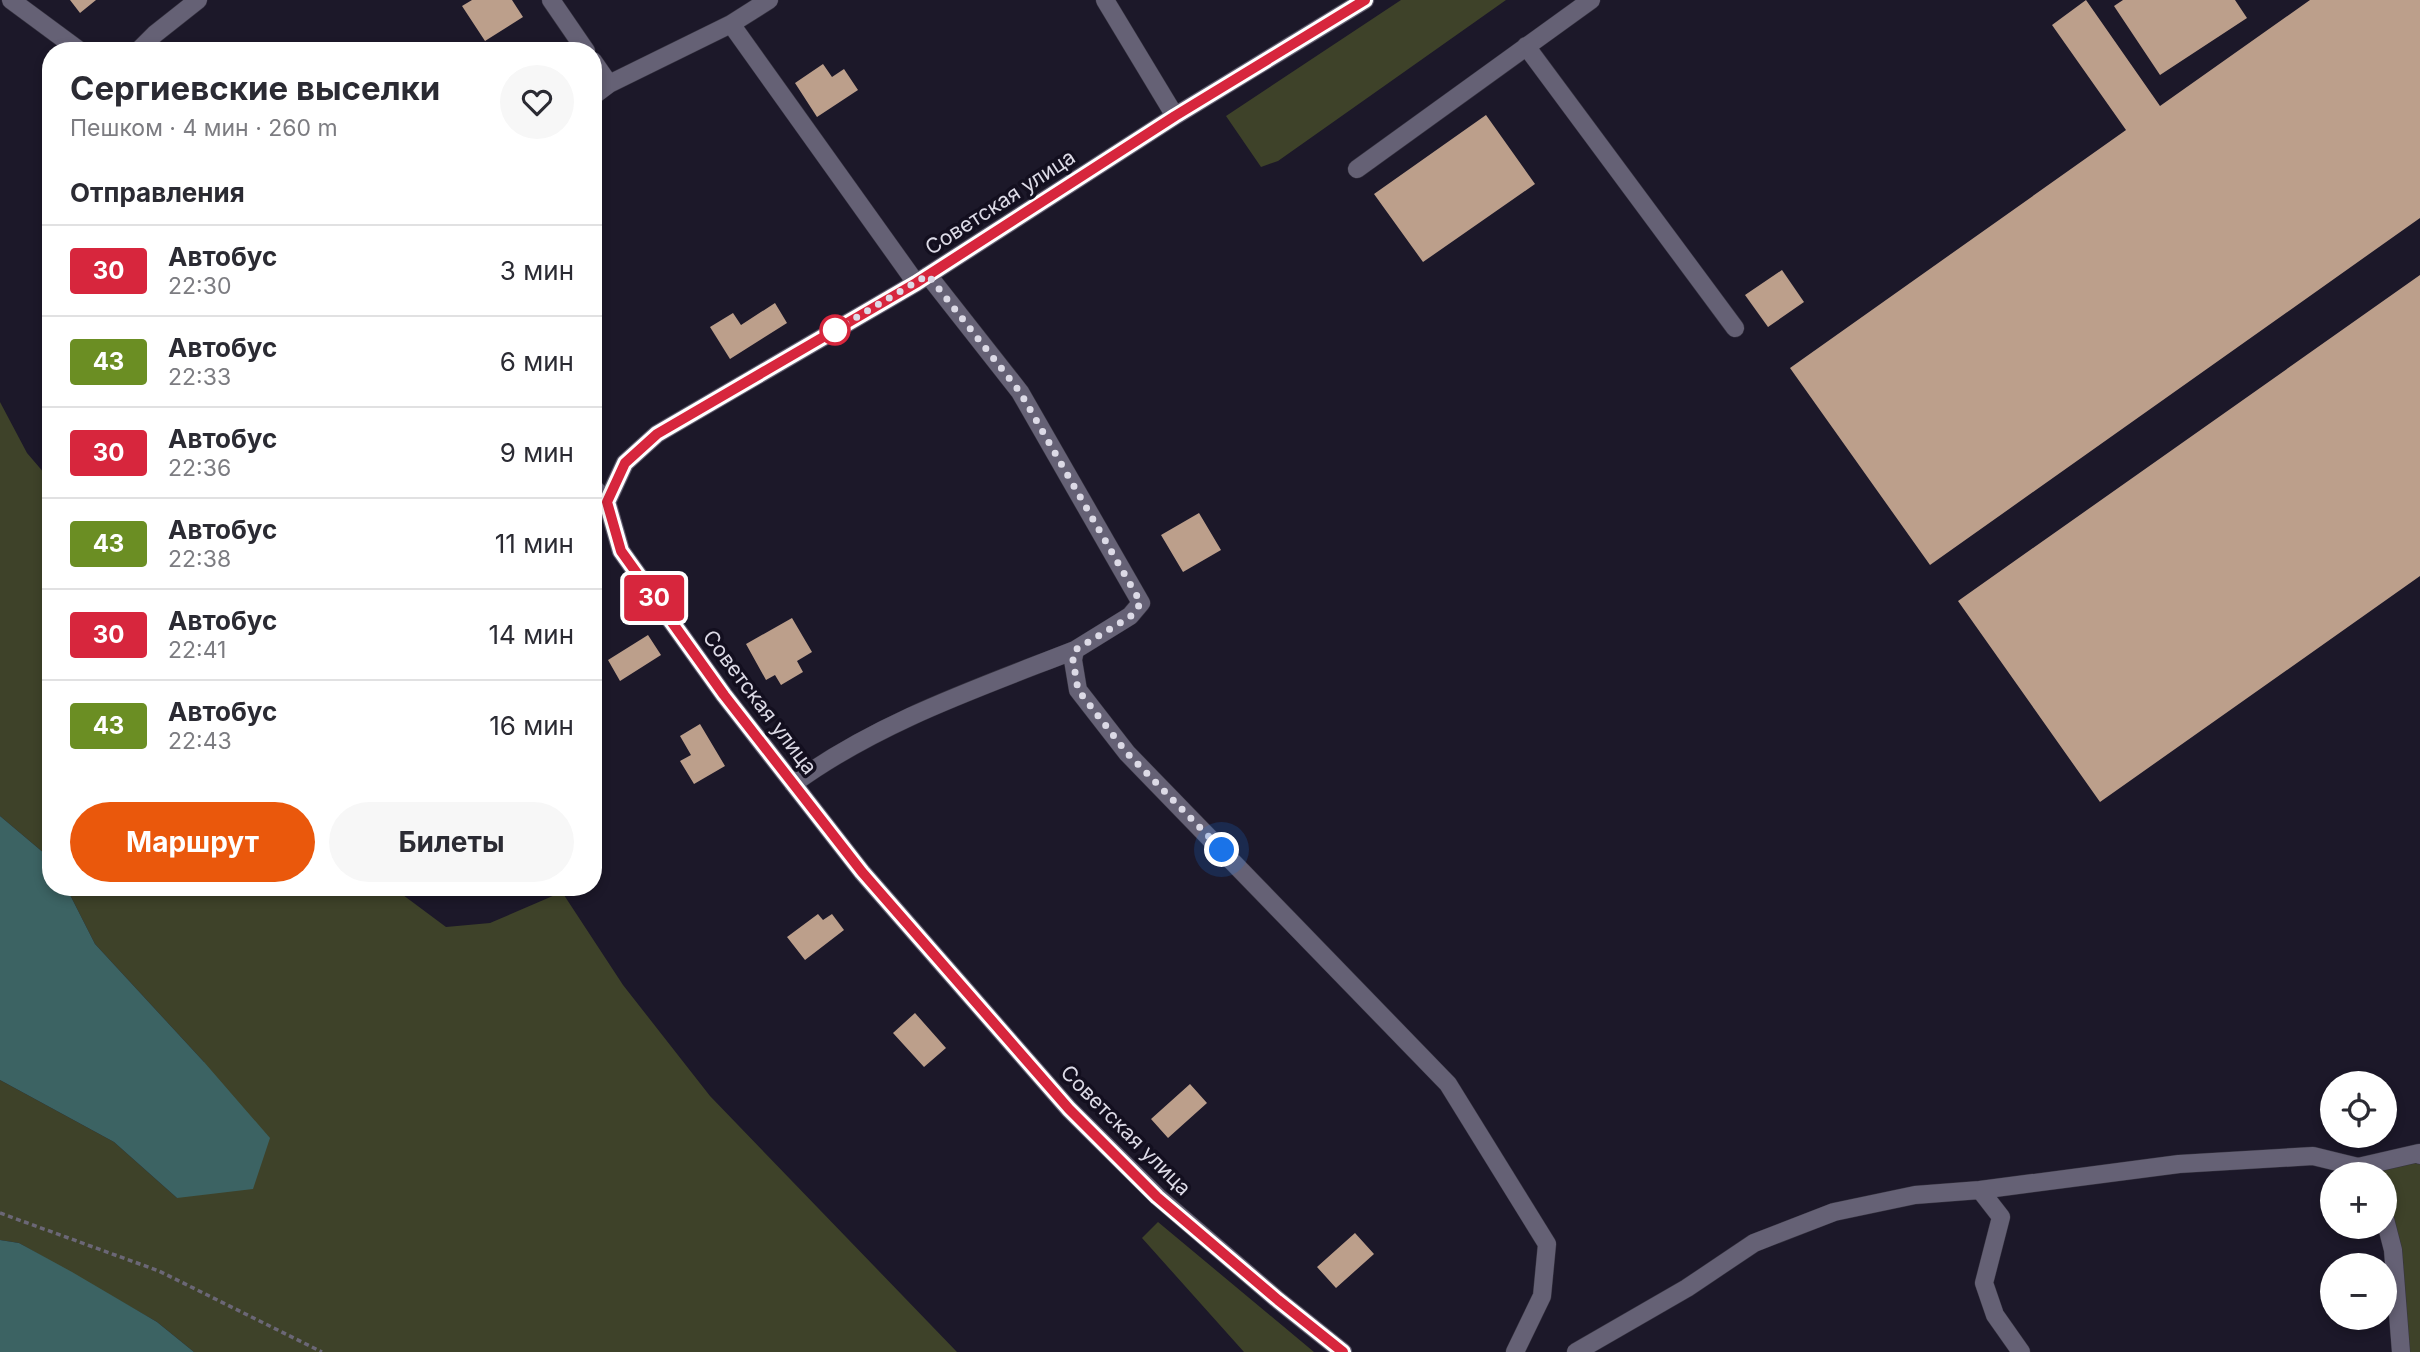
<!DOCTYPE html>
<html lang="ru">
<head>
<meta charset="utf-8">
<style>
  body { margin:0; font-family:Inter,sans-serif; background:#f7f7f7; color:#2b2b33; height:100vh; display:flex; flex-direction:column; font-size:26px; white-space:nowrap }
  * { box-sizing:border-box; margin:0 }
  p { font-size:23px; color:#7c7c81 }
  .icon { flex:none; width:38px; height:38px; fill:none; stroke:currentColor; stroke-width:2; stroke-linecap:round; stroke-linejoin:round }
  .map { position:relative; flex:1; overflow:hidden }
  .sheet { position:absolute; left:42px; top:42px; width:560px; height:854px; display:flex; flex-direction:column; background:#fff; border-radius:28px; box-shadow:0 4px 10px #0003 }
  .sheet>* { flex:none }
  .badge { padding:0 14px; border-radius:5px; font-size:24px; line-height:46px }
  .tools { position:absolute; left:2320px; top:1071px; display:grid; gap:14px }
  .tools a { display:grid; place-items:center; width:77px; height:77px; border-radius:50%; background:#fff; box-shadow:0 4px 10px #0003; font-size:35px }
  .you { position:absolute; width:35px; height:35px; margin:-18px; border:5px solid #fff; border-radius:50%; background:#1a73e8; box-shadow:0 0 0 10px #1a73e833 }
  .map>.badge { position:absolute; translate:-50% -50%; box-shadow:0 0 0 4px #fff }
  h2 { padding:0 28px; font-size:26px; line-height:63px }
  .round { display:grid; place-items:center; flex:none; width:74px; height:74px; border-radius:37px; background:#f7f7f7 }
  .headline { display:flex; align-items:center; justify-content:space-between; height:119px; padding:0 28px }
  h1 { font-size:33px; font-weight:700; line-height:52px }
  .action { display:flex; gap:14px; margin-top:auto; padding:14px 28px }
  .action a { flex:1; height:80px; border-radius:42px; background:#ea580c; color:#fff; font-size:28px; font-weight:700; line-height:80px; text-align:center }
  .action a+a { background:#f7f7f7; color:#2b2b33 }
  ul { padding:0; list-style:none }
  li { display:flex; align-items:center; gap:21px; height:91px; padding:0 28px; border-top:2px solid #e1e1e2 }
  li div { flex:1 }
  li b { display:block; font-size:26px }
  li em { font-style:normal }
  li .badge { min-width:77px; font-weight:700; text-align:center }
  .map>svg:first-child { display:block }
  .green { fill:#3e4229 }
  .water { fill:#3c6363 }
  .building { fill:#bc9f8b }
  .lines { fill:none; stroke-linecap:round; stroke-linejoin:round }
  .minor-casing { stroke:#363340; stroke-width:19 }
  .path { stroke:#6b6776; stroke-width:3.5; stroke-dasharray:5 3.5; stroke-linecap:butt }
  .minor { stroke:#656175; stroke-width:18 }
  .line-casing { stroke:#fff; stroke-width:16 }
  .line { stroke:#d7263d; stroke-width:10 }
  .walk { stroke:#dcdae6; stroke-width:7; stroke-dasharray:0 12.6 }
  .stop-dot { fill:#fff; stroke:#d7263d; stroke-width:3.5 }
  .labels { text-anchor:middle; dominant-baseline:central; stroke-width:7; stroke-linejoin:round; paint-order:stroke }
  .street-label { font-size:21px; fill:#dcdae6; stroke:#130f1f }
</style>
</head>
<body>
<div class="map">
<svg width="2420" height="1352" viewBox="0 0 2420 1352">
  <rect width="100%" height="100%" fill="#1c1829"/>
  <path class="green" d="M 1401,0 L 1506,0 L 1278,161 L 1261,167 L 1226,116 Z
    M 0,402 L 27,453 L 51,481 L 51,859 L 0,816 Z
    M 66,887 L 397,887 L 403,895 L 446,927 L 490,923 L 562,892 L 623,985 L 710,1096 L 957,1352 L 194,1352 L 157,1322 L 19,1243 L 0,1240 L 0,1080 L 114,1142 L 177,1198 L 204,1062 L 95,944 Z
    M 2420,1153 L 2420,1352 L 2406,1352 L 2396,1274 L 2391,1206 L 2385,1197 L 2385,1174 L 2370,1174 L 2365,1165 Z
    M 1158,1222 L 1314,1352 L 1244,1352 L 1142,1238 Z"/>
  <path class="water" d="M 0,816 L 51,859 L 51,887 L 66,887 L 95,944 L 204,1062 L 270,1138 L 253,1189 L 177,1198 L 114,1142 L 0,1080 Z
    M 0,1240 L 19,1243 L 72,1272 L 157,1322 L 194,1352 L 0,1352 Z"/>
  <path class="building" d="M 70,0 L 96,0 L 80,13 Z
    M 472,0 L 512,0 L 523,17 L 485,41 L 462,6 Z
    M 2086,0 L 2160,106 L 2310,0 L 2420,0 L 2420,218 L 1930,565 L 1790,368 L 2126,130 L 2052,25 Z
    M 2123,0 L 2235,0 L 2247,18 L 2160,75 L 2114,6 Z
    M 823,64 L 832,77 L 844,69 L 858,90 L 817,117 L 795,83 Z
    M 1486,115 L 1535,184 L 1423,262 L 1374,194 Z
    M 1782,270 L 1804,302 L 1768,327 L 1745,295 Z
    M 2420,275 L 2420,576 L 2100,802 L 1958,601 Z
    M 775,303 L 787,323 L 730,359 L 710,327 L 733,313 L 741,325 Z
    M 1199,513 L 1221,550 L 1183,572 L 1161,535 Z
    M 792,618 L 812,652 L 797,661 L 803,672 L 781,685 L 775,675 L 766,680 L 746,644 Z
    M 648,635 L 661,655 L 620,681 L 608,660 Z
    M 700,724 L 725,766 L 694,784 L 680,761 L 691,755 L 680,736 Z
    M 818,914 L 823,920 L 832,914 L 844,930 L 805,960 L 787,937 Z
    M 915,1013 L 946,1048 L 924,1067 L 893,1033 Z
    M 1190,1084 L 1207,1103 L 1168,1138 L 1151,1119 Z
    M 1355,1233 L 1374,1254 L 1336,1288 L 1317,1267 Z"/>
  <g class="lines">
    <g class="minor-casing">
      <path id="minor" d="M 11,0 L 80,51
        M 551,0 L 586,51
        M 1105,0 L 1175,116
        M 731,24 L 769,0
        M 1526,46 L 1735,328
        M 138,51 L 155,34 L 198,0
        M 593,61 L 609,84 L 731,24 L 916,283
        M 593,96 L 609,84
        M 1357,169 L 1591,0
        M 928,275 L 1020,392 L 1141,603 L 1130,616 L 1075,650 L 1073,660 L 1078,690 L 1127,753 L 1448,1084 L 1547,1244 L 1542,1296 L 1515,1352
        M 593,487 L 607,502
        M 793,784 C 878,722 978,688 1075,650
        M 2358,1167 L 2419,1153 L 2420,1155
        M 1980,1190 L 2179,1164 L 2313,1156 L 2358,1167 L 2364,1174
        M 2385,1219 L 2393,1250 L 2401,1352
        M 1343,1352 L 1278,1300 L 1158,1197 L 1069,1109 L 862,872 L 724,695 L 621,551 L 607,502 L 625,463 L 657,434 L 916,283 L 1175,116 L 1365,0
        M 1576,1352 L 1687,1288 L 1754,1243 L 1834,1212 L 1915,1195 L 1980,1190 L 2001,1217 L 1984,1283 L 1995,1315 L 2021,1352"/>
    </g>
    <path class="path" d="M 0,1213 L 159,1271 L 322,1352"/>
    <use href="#minor" class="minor"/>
  </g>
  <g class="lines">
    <g class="line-casing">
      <path id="line" d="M 1343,1352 L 1278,1300 L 1157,1197 L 1069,1109 L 862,872 L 724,695 L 621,551 L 607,502 L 625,463 L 657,434 L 916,283 L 1175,116 L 1365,0"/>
    </g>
    <use href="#line" class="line"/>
    <path class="walk" d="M 835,330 L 928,275 L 1020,392 L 1141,603 L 1130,617 L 1075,650 L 1073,660 L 1078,690 L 1127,753 L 1222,850"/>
  </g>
  <circle class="stop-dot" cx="835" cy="330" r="14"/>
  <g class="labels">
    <g class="street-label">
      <text transform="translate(1000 202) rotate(-33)">Советская улица</text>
      <text transform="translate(760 702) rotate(53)">Советская улица</text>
      <text transform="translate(1126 1130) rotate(45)">Советская улица</text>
    </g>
  </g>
</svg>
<div class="tools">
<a><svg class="icon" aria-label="locate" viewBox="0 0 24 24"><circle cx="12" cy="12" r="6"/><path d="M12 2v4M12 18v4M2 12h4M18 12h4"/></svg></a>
<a>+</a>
<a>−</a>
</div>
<div class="you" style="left:1222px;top:850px"></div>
<b class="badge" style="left:654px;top:598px;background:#d7263d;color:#fff">30</b>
<section class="sheet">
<div class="headline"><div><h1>Сергиевские выселки</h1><p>Пешком · 4 мин · 260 m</p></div><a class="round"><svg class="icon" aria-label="heart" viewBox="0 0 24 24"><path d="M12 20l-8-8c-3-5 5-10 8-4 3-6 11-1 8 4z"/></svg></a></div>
<h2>Отправления</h2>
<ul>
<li><span class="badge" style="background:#d7263d;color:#fff">30</span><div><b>Автобус</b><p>22:30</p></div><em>3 мин</em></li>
<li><span class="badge" style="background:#6b8e23;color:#fff">43</span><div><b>Автобус</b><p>22:33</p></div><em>6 мин</em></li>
<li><span class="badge" style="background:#d7263d;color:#fff">30</span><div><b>Автобус</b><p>22:36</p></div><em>9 мин</em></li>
<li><span class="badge" style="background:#6b8e23;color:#fff">43</span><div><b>Автобус</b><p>22:38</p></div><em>11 мин</em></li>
<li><span class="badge" style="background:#d7263d;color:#fff">30</span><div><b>Автобус</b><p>22:41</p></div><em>14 мин</em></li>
<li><span class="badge" style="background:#6b8e23;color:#fff">43</span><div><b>Автобус</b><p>22:43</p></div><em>16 мин</em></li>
</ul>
<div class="action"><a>Маршрут</a><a>Билеты</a></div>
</section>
</div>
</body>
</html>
